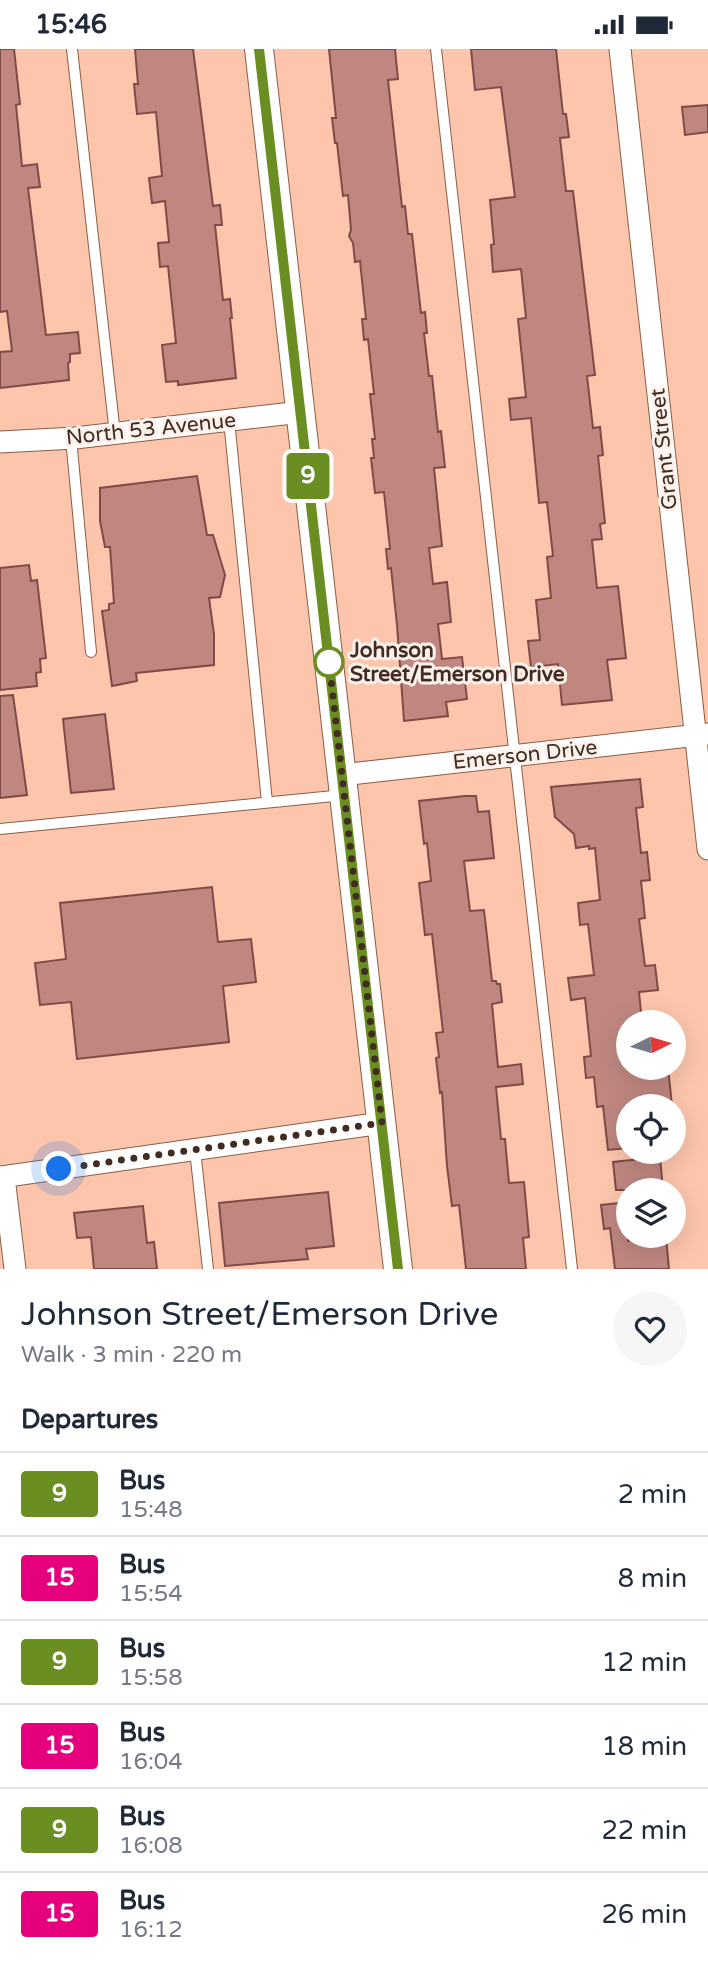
<!DOCTYPE html>
<html lang="en">
<head>
<meta charset="utf-8">
<style>
  body { margin:0; font-family:"Varela Round",sans-serif; background:#f6f6f7; color:#1f2937; height:100vh; display:flex; flex-direction:column; font-size:26px; white-space:nowrap }
  * { box-sizing:border-box; margin:0 }
  p { font-size:23px; color:#747a83 }
  .icon { flex:none; width:38px; height:38px; fill:none; stroke:currentColor; stroke-width:2; stroke-linecap:round; stroke-linejoin:round }
  .map { position:relative; height:1220px; overflow:hidden }
  .details { display:flex; flex-direction:column; background:#fff; flex:1 }
  .details>* { flex:none }
  .badge { padding:0 14px; border-radius:5px; font-size:24px; line-height:46px }
  .needle { width:46px; rotate:85deg }
  .tools { position:absolute; left:616px; top:961px; display:grid; gap:14px }
  .tools a { display:grid; place-items:center; width:70px; height:70px; border-radius:50%; background:#fff; box-shadow:0 7px 28px #0002; font-size:35px }
  .you { position:absolute; width:35px; height:35px; margin:-18px; border:5px solid #fff; border-radius:50%; background:#1a73e8; box-shadow:0 0 0 10px #1a73e833 }
  .map>.badge { position:absolute; translate:-50% -50%; box-shadow:0 0 0 4px #fff }
  h2 { padding:0 21px; font-size:26px; line-height:63px }
  .round { display:grid; place-items:center; flex:none; width:74px; height:74px; border-radius:37px; background:#f6f6f7 }
  .overview { display:flex; align-items:center; justify-content:space-between; height:119px; padding:0 21px }
  h1 { font-size:33px; font-weight:600; line-height:52px }
  ul { padding:0; list-style:none }
  li { display:flex; align-items:center; gap:21px; height:84px; padding:0 21px; border-top:2px solid #e0e1e3 }
  li div { flex:1 }
  li b { display:block; font-size:26px }
  li em { font-style:normal }
  li .badge { min-width:77px; font-weight:700; text-align:center }
  .status { display:flex; justify-content:space-between; align-items:center; height:49px; padding:0 35px; background:#fff; direction:ltr }
  .status svg { height:19px; fill:currentColor }
  .map>svg:first-child { display:block }
  .building { fill:#c08781; stroke:#7f4b47; stroke-width:2 }
  .lines { fill:none; stroke-linecap:round; stroke-linejoin:round }
  .service-casing { stroke:#8c5c46; stroke-width:12 }
  .minor-casing { stroke:#8c5c46; stroke-width:23 }
  .tertiary-casing { stroke:#8c5c46; stroke-width:30 }
  .service { stroke:#fff; stroke-width:10 }
  .minor { stroke:#fff; stroke-width:21 }
  .tertiary { stroke:#fff; stroke-width:28 }
  .line-casing { stroke:#fff; stroke-width:16 }
  .line { stroke:#6b8e23; stroke-width:10 }
  .walk { stroke:#412c22; stroke-width:7; stroke-dasharray:0 12.6 }
  .stop-dot { fill:#fff; stroke:#6b8e23; stroke-width:3.5 }
  .labels { text-anchor:middle; dominant-baseline:central; stroke-width:6; stroke-linejoin:round; paint-order:stroke }
  .street-label { font-size:21px; fill:#412c22; stroke:#fdf1ec }
  .stop-label { font-size:21px; font-weight:bold; fill:#412c22; stroke:#fdf1ec; text-anchor:start }
</style>
</head>
<body>
<div class="status"><b>15:46</b><svg viewBox="0 0 49 12"><path d="M0 12V9h3v3zM5 12V6h3v6zM10 12V3h3v9zM15 12V0h3v12zM26 1h20v11H26zM47 4h2v5h-2z"/></svg></div>
<div class="map">
<svg width="708" height="1220" viewBox="0 0 708 1220">
  <rect width="100%" height="100%" fill="#fcc5ac"/>
  <path class="building" d="M 0,0 L 14,0 L 20,55 L 16,56 L 22,117 L 37,115 L 40,138 L 28,139 L 46,286 L 78,283 L 80,304 L 70,305 L 70,313 L 68,314 L 69,331 L 0,339 L 0,303 L 12,302 L 7,262 L 0,263 Z
    M 135,0 L 193,0 L 213,157 L 220,156 L 222,176 L 215,176 L 223,251 L 230,250 L 232,269 L 230,269 L 236,329 L 178,336 L 178,332 L 166,333 L 162,296 L 176,294 L 168,217 L 160,218 L 158,194 L 169,193 L 165,152 L 152,154 L 149,129 L 162,127 L 156,63 L 137,65 L 134,35 L 138,35 Z
    M 329,0 L 395,0 L 398,30 L 388,31 L 402,158 L 405,157 L 408,185 L 412,185 L 421,264 L 425,263 L 427,284 L 424,284 L 429,327 L 432,327 L 438,383 L 441,382 L 445,418 L 434,419 L 442,497 L 429,499 L 433,535 L 447,533 L 451,573 L 438,575 L 442,610 L 462,608 L 467,650 L 446,653 L 448,667 L 404,672 L 397,576 L 391,519 L 388,520 L 386,500 L 390,500 L 384,443 L 375,444 L 371,409 L 374,409 L 372,390 L 375,390 L 370,345 L 374,345 L 368,290 L 364,291 L 362,270 L 366,270 L 360,212 L 355,213 L 353,194 L 349,187 L 351,181 L 348,146 L 343,147 L 337,94 L 335,94 L 332,69 L 336,69 Z
    M 471,0 L 556,0 L 563,65 L 566,65 L 569,88 L 560,89 L 566,142 L 573,142 L 595,326 L 587,327 L 593,379 L 600,378 L 603,406 L 598,407 L 605,474 L 600,475 L 602,490 L 592,491 L 597,539 L 618,537 L 626,609 L 607,611 L 612,651 L 562,656 L 558,615 L 531,618 L 528,592 L 540,591 L 536,551 L 551,549 L 547,508 L 553,507 L 547,453 L 539,454 L 531,369 L 511,371 L 509,350 L 526,348 L 518,270 L 526,269 L 521,220 L 493,223 L 491,196 L 494,195 L 490,151 L 515,148 L 501,38 L 475,41 Z
    M 708,56 L 708,83 L 685,86 L 682,58 Z
    M 197,427 L 207,486 L 213,486 L 225,526 L 220,548 L 209,549 L 214,585 L 214,616 L 136,624 L 137,632 L 112,637 L 102,562 L 109,561 L 109,555 L 114,554 L 110,498 L 105,498 L 100,472 L 100,439 Z
    M 29,516 L 31,532 L 37,531 L 46,609 L 40,610 L 41,623 L 36,624 L 37,637 L 0,641 L 0,519 Z
    M 13,646 L 27,746 L 0,749 L 0,647 Z
    M 105,665 L 114,740 L 71,744 L 63,670 Z
    M 640,730 L 643,758 L 636,759 L 641,804 L 647,803 L 650,831 L 641,832 L 645,869 L 639,870 L 645,917 L 655,916 L 658,941 L 639,943 L 642,973 L 628,973 L 628,1018 L 668,1018 L 672,1057 L 628,1057 L 628,1099 L 608,1101 L 603,1057 L 597,1058 L 594,1028 L 586,1029 L 584,1008 L 591,1007 L 585,949 L 571,951 L 568,929 L 594,926 L 588,875 L 580,876 L 578,854 L 600,851 L 595,799 L 589,800 L 589,797 L 576,799 L 574,785 L 555,768 L 551,738 Z
    M 465,747 L 476,747 L 478,763 L 489,762 L 494,809 L 464,812 L 470,862 L 484,861 L 492,932 L 496,932 L 497,935 L 500,935 L 502,953 L 492,955 L 498,1018 L 521,1015 L 523,1035 L 496,1038 L 501,1090 L 505,1090 L 509,1134 L 524,1133 L 529,1188 L 523,1189 L 526,1220 L 466,1220 L 459,1156 L 452,1157 L 447,1117 L 442,1043 L 440,1044 L 436,1009 L 439,1008 L 436,984 L 443,983 L 432,885 L 425,886 L 419,834 L 431,832 L 427,794 L 424,795 L 419,752 Z
    M 212,838 L 218,893 L 251,890 L 256,933 L 223,937 L 229,993 L 77,1010 L 71,953 L 40,956 L 35,914 L 66,910 L 60,854 Z
    M 660,1108 L 663,1141 L 616,1141 L 613,1113 Z
    M 328,1143 L 334,1197 L 306,1200 L 308,1210 L 225,1217 L 219,1154 Z
    M 628,1153 L 628,1192 L 666,1188 L 669,1220 L 615,1220 L 610,1179 L 604,1180 L 601,1156 Z
    M 143,1157 L 147,1194 L 154,1193 L 157,1220 L 94,1220 L 91,1188 L 77,1189 L 74,1164 Z"/>
  <g class="lines">
    <g class="service-casing">
      <path id="service" d="M 72,0 L 115,385
        M 436,0 L 572,1220
        M 229,371 L 267,753
        M 71,389 L 91,603
        M 0,780 L 344,746
        M 195,1101 L 208,1220"/>
    </g>
    <g class="minor-casing">
      <path id="minor" d="M 620,0 L 708,800
        M 0,393 L 75,389 L 301,363
        M 341,726 L 708,685
        M 0,1128 L 382,1074
        M 4,1128 L 15,1220"/>
    </g>
    <g class="tertiary-casing">
      <path id="tertiary" d="M 259,0 L 398,1220"/>
    </g>
    <use href="#service" class="service"/>
    <use href="#minor" class="minor"/>
    <use href="#tertiary" class="tertiary"/>
  </g>
  <g class="lines">
    <g class="line-casing">
      <path id="line" d="M 259,0 L 398,1220"/>
    </g>
    <use href="#line" class="line"/>
    <path class="walk" d="M 59,1120 L 382,1074 L 329,613"/>
  </g>
  <circle class="stop-dot" cx="329" cy="613" r="14"/>
  <g class="labels">
    <g class="street-label">
      <text transform="translate(151 380) rotate(-6)">North 53 Avenue</text>
      <text transform="translate(664 400) rotate(-96)">Grant Street</text>
      <text transform="translate(525 706) rotate(-6)">Emerson Drive</text>
    </g>
    <g class="stop-label">
      <text x="350" y="601">Johnson<tspan x="350" dy="24">Street/Emerson Drive</tspan></text>
    </g>
  </g>
</svg>
<div class="tools">
<a><svg class="needle" viewBox="-14 -14 28 28"><path d="M0-13l5 13h-10z" fill="#e53935"/><path d="M0 13l5-13h-10z" fill="#747a83"/></svg></a>
<a><svg class="icon" aria-label="locate" viewBox="0 0 24 24"><circle cx="12" cy="12" r="6"/><path d="M12 2v4M12 18v4M2 12h4M18 12h4"/></svg></a>
<a><svg class="icon" aria-label="layers" viewBox="0 0 24 24"><path d="M12 4l9 5-9 5-9-5zM3 14l9 5 9-5"/></svg></a>
</div>
<div class="you" style="left:59px;top:1120px"></div>
<b class="badge" style="left:308px;top:427px;background:#6b8e23;color:#fff">9</b>
</div>
<section class="details">
<div class="overview"><div><h1>Johnson Street/Emerson Drive</h1><p>Walk · 3 min · 220 m</p></div><a class="round"><svg class="icon" aria-label="heart" viewBox="0 0 24 24"><path d="M12 20l-8-8c-3-5 5-10 8-4 3-6 11-1 8 4z"/></svg></a></div>
<h2>Departures</h2>
<ul>
<li><span class="badge" style="background:#6b8e23;color:#fff">9</span><div><b>Bus</b><p>15:48</p></div><em>2 min</em></li>
<li><span class="badge" style="background:#e6007e;color:#fff">15</span><div><b>Bus</b><p>15:54</p></div><em>8 min</em></li>
<li><span class="badge" style="background:#6b8e23;color:#fff">9</span><div><b>Bus</b><p>15:58</p></div><em>12 min</em></li>
<li><span class="badge" style="background:#e6007e;color:#fff">15</span><div><b>Bus</b><p>16:04</p></div><em>18 min</em></li>
<li><span class="badge" style="background:#6b8e23;color:#fff">9</span><div><b>Bus</b><p>16:08</p></div><em>22 min</em></li>
<li><span class="badge" style="background:#e6007e;color:#fff">15</span><div><b>Bus</b><p>16:12</p></div><em>26 min</em></li>
</ul>
</section>
</body>
</html>
